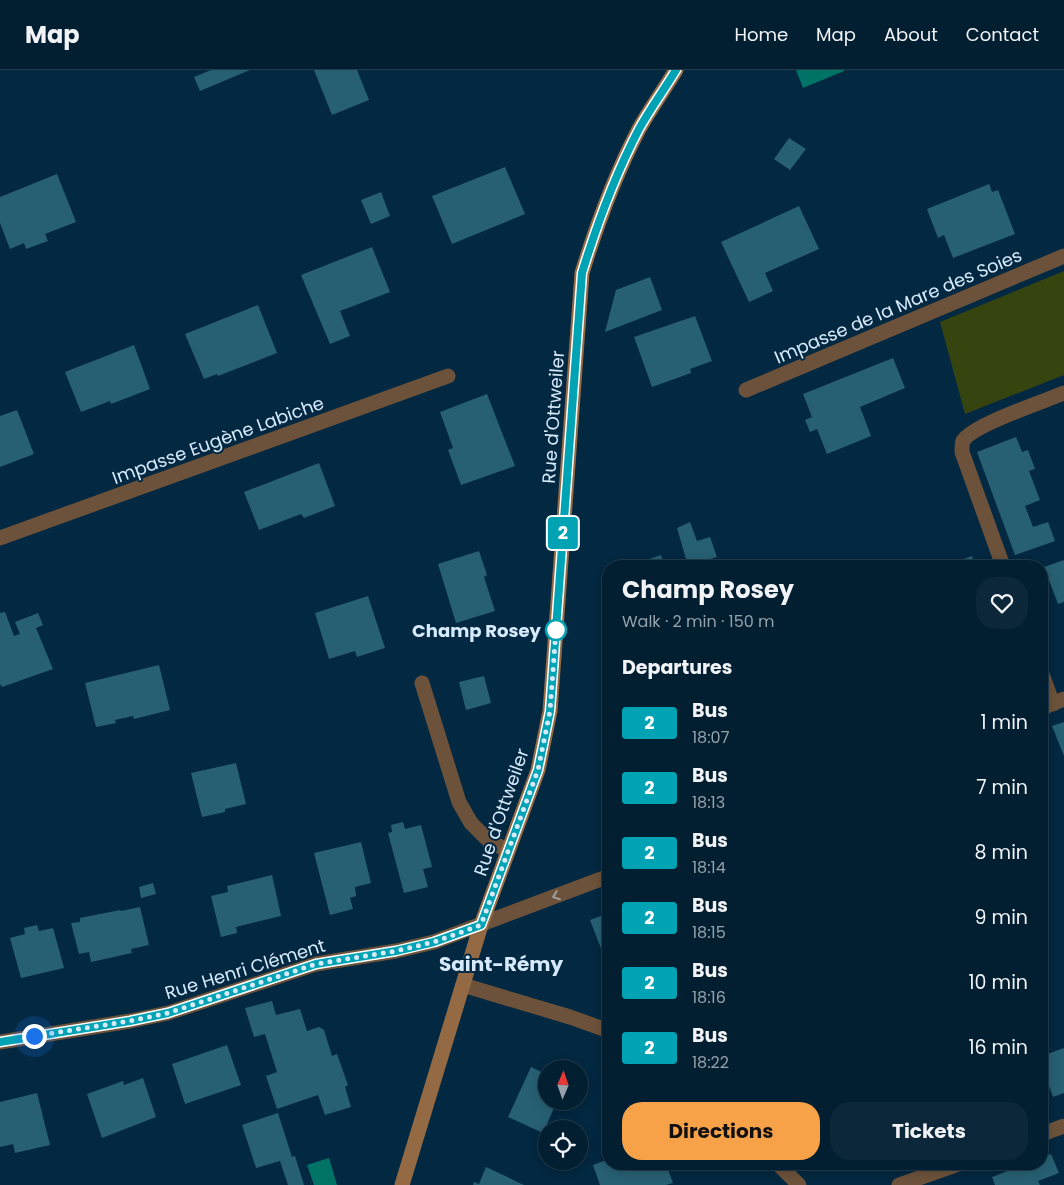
<!DOCTYPE html>
<html lang="en">
<head>
<meta charset="utf-8">
<style>
  body { margin:0; font-family:Poppins,sans-serif; background:#0c2739; color:#f1f3f6; height:100vh; display:flex; flex-direction:column; font-size:19px; white-space:nowrap }
  * { box-sizing:border-box; margin:0 }
  p { font-size:16px; color:#96a2ab }
  .icon { flex:none; width:28px; height:28px; fill:none; stroke:currentColor; stroke-width:2; stroke-linecap:round; stroke-linejoin:round }
  .map { position:relative; flex:1; overflow:hidden }
  .drawer { position:absolute; left:602px; top:490px; width:446px; height:610px; display:flex; flex-direction:column; background:#021e31; border-radius:20px; box-shadow:0 2px 12px #0003,0 0 0 1px #233c4d }
  .drawer>* { flex:none }
  .badge { padding:0 10px; border-radius:4px; font-size:18px; line-height:32px }
  .needle { width:32px; rotate:2deg }
  .fabs { position:absolute; left:538px; top:990px; display:grid; gap:10px }
  .fabs a { display:grid; place-items:center; width:50px; height:50px; border-radius:50%; background:#021e31; box-shadow:0 2px 12px #0003,0 0 0 1px #233c4d; font-size:25px }
  .you { position:absolute; width:25px; height:25px; margin:-12px; border:4px solid #fff; border-radius:50%; background:#1a73e8; box-shadow:0 0 0 8px #1a73e833 }
  .map>.badge { position:absolute; translate:-50% -50%; box-shadow:0 0 0 2px #fff }
  h2 { padding:0 20px; font-size:19px; line-height:45px }
  .round { display:grid; place-items:center; flex:none; width:52px; height:52px; border-radius:20px; background:#0c2739 }
  .summary { display:flex; align-items:center; justify-content:space-between; height:85px; padding:0 20px }
  h1 { font-size:24px; font-weight:700; line-height:38px }
  .cta { display:flex; gap:10px; margin-top:auto; padding:10px 20px }
  .cta a { flex:1; height:58px; border-radius:20px; background:#f7a149; color:#111; font-size:20px; font-weight:700; line-height:58px; text-align:center }
  .cta a+a { background:#0c2739; color:#f1f3f6 }
  ul { padding:0; list-style:none }
  li { display:flex; align-items:center; gap:15px; height:65px; padding:0 20px }
  li div { flex:1 }
  li b { display:block; font-size:19px }
  li em { font-style:normal }
  li .badge { min-width:55px; font-weight:700; text-align:center }
  header { display:flex; align-items:center; gap:30px; box-sizing:border-box; height:70px; padding:0 25px; background:#021e31; border-bottom:1px solid #233c4d }
  header strong { font-size:24px }
  nav { display:flex; gap:28px; margin-inline-start:auto; font-size:18px }
  .map>svg:first-child { display:block }
  .green { fill:#364410 }
  .water { fill:#007367 }
  .building { fill:#276073 }
  .lines { fill:none; stroke-linecap:round; stroke-linejoin:round }
  .lane { stroke:#6c523a; stroke-width:15 }
  .street { stroke:#6c523a; stroke-width:15 }
  .secondary { stroke:#946a44; stroke-width:15 }
  .oneway { stroke:#a29e9a }
  .line-casing { stroke:#fff; stroke-width:11 }
  .line { stroke:#00a3b4; stroke-width:8 }
  .walk { stroke:#d7eafb; stroke-width:5; stroke-dasharray:0 9 }
  .stop-dot { fill:#fff; stroke:#00a3b4; stroke-width:2.5 }
  .labels { text-anchor:middle; dominant-baseline:central; stroke-width:4; stroke-linejoin:round; paint-order:stroke }
  .street-label { font-size:18px; fill:#d7eafb; stroke:#032841 }
  .stop-label { font-size:18px; font-weight:bold; fill:#d7eafb; stroke:#032841; text-anchor:end }
  .quarter-label { font-size:20px; font-weight:bold; fill:#d7eafb; stroke:#032841 }
</style>
</head>
<body>
<header>
<strong>Map</strong>
<nav><a>Home</a><a>Map</a><a>About</a><a>Contact</a></nav>
</header>
<div class="map">
<svg width="1064" height="1115" viewBox="0 0 1064 1115">
  <rect width="100%" height="100%" fill="#032841"/>
  <path class="green" d="M 1064,201 L 1064,305 L 965,344 L 940,252 Z"/>
  <path class="water" d="M 796,0 L 844,0 L 844,1 L 803,18 Z
    M 329,1088 L 337,1115 L 314,1115 L 307,1095 Z"/>
  <path class="building" d="M 211,0 L 250,0 L 200,21 L 194,7 Z
    M 314,0 L 357,0 L 369,30 L 332,45 Z
    M 789,68 L 806,79 L 790,100 L 774,89 Z
    M 505,97 L 525,144 L 452,174 L 432,126 Z
    M 57,104 L 76,152 L 45,164 L 48,171 L 26,179 L 24,173 L 10,179 L 0,153 L 0,127 Z
    M 989,114 L 992,122 L 998,120 L 1015,164 L 953,188 L 944,165 L 938,168 L 927,139 Z
    M 381,122 L 390,146 L 371,154 L 361,130 Z
    M 799,136 L 819,179 L 765,203 L 773,221 L 749,232 L 721,172 Z
    M 372,177 L 390,222 L 340,241 L 350,266 L 330,274 L 301,205 Z
    M 650,207 L 662,240 L 605,262 L 616,220 Z
    M 258,235 L 277,283 L 218,306 L 217,304 L 204,309 L 185,264 Z
    M 695,246 L 712,291 L 690,299 L 691,303 L 652,317 L 634,267 Z
    M 134,275 L 150,319 L 111,334 L 110,331 L 81,342 L 65,302 Z
    M 893,288 L 905,318 L 860,337 L 871,366 L 827,384 L 817,359 L 810,362 L 805,350 L 812,347 L 803,324 Z
    M 487,324 L 515,396 L 461,415 L 448,380 L 453,378 L 440,342 Z
    M 17,340 L 34,384 L 0,397 L 0,346 Z
    M 1016,367 L 1022,382 L 1028,380 L 1035,399 L 1029,401 L 1040,430 L 1025,436 L 1033,457 L 1048,452 L 1055,471 L 1015,485 L 977,382 Z
    M 319,393 L 335,436 L 304,448 L 301,444 L 259,460 L 244,422 Z
    M 690,452 L 697,471 L 710,467 L 717,487 L 688,496 L 677,458 Z
    M 479,481 L 487,505 L 484,507 L 495,541 L 456,553 L 438,494 Z
    M 661,485 L 665,496 L 629,496 Z
    M 972,486 L 975,496 L 944,496 Z
    M 1064,490 L 1064,532 L 1058,534 L 1044,497 Z
    M 368,526 L 385,578 L 357,587 L 355,581 L 329,589 L 315,543 Z
    M 5,542 L 14,566 L 20,564 L 15,552 L 38,543 L 43,555 L 36,558 L 53,599 L 2,617 L 0,614 L 0,543 Z
    M 159,595 L 170,640 L 134,649 L 133,646 L 115,650 L 116,653 L 96,657 L 85,613 Z
    M 484,606 L 491,633 L 466,640 L 459,612 Z
    M 1064,652 L 1064,686 L 1052,656 Z
    M 236,693 L 246,734 L 225,739 L 225,742 L 202,747 L 191,703 Z
    M 403,752 L 405,759 L 421,755 L 432,797 L 423,799 L 428,817 L 404,823 L 388,763 L 392,762 L 391,755 Z
    M 361,772 L 371,813 L 355,817 L 356,826 L 350,828 L 353,839 L 330,845 L 314,783 Z
    M 272,805 L 281,846 L 236,857 L 237,863 L 221,867 L 211,826 L 228,822 L 227,816 Z
    M 153,813 L 156,824 L 141,828 L 139,817 Z
    M 140,837 L 149,875 L 131,879 L 132,883 L 91,892 L 89,882 L 79,884 L 71,853 L 80,852 L 80,848 L 120,840 L 121,841 Z
    M 609,843 L 609,899 L 590,850 Z
    M 37,855 L 39,861 L 53,858 L 64,898 L 21,908 L 10,868 L 25,864 L 24,858 Z
    M 272,931 L 276,945 L 300,939 L 307,961 L 319,957 L 324,960 L 332,986 L 337,984 L 348,1015 L 345,1017 L 351,1037 L 325,1045 L 318,1025 L 277,1039 L 266,1006 L 277,1002 L 265,964 L 254,967 L 245,938 Z
    M 227,975 L 241,1015 L 185,1034 L 172,994 Z
    M 1064,978 L 1064,1023 L 1053,1027 L 1042,996 L 1042,986 Z
    M 531,997 L 546,1004 L 546,1031 L 557,1031 L 543,1063 L 508,1047 Z
    M 143,1008 L 156,1047 L 102,1068 L 87,1024 L 123,1011 L 124,1015 Z
    M 37,1023 L 50,1075 L 15,1083 L 13,1074 L 0,1077 L 0,1032 Z
    M 278,1043 L 292,1087 L 295,1086 L 304,1115 L 288,1115 L 280,1091 L 256,1098 L 242,1055 Z
    M 1051,1084 L 1059,1103 L 1038,1111 L 1040,1115 L 995,1115 L 992,1107 L 1026,1094 L 1042,1094 L 1042,1087 Z
    M 609,1089 L 609,1094 L 666,1094 L 673,1113 L 666,1115 L 600,1115 L 593,1095 Z
    M 486,1097 L 524,1115 L 473,1115 L 474,1112 L 479,1114 Z"/>
  <g class="lines">
    <path class="lane" d="M 746,320 L 1064,186"/>
    <path class="street" d="M 0,468 L 448,306
      M 1003,496 L 962,382 C 962,379 962,373 963,371 C 972,355 1045,331 1064,323
      M 1042,604 L 1053,634
      M 422,613 L 459,732 L 471,753 L 488,770 L 508,781
      M 1042,638 L 1064,629
      M 463,915 L 570,947 L 609,961
      M 0,972 L 130,951 L 168,943 L 316,894 L 396,881 L 434,872 L 609,806
      M 1042,1064 L 1064,1056
      M 778,1094 L 799,1115
      M 899,1115 L 959,1094"/>
    <path class="secondary" d="M 402,1115 L 481,855 L 538,700 L 550,641 L 582,203 C 597,154 615,105 639,59 C 650,39 664,20 676,0"/>
  </g>
  <defs><path id="oneway-chevron" d="M-2-3.5L2.5 0L-2 3.5" fill="none" stroke-width="1.6" stroke-linecap="round" stroke-linejoin="round" transform="scale(1.25)"/></defs>
  <use class="oneway" href="#oneway-chevron" transform="translate(556 826) rotate(159)"/>
  <g class="lines">
    <g class="line-casing">
      <path id="line" d="M 0,972 L 130,951 L 168,943 L 316,894 L 396,881 L 434,872 L 481,855 L 538,700 L 550,641 L 582,203 C 597,154 615,105 639,59 C 650,39 664,20 676,0"/>
    </g>
    <use href="#line" class="line"/>
    <path class="walk" d="M 34,966 L 130,951 L 168,943 L 316,894 L 396,881 L 434,872 L 481,855 L 538,700 L 550,641 L 556,560"/>
  </g>
  <circle class="stop-dot" cx="556" cy="560" r="10"/>
  <g class="labels">
    <g class="street-label">
      <text transform="translate(898 236) rotate(-23)">Impasse de la Mare des Soies</text>
      <text transform="translate(553 347) rotate(-86)">Rue d'Ottweiler</text>
      <text transform="translate(218 370) rotate(-20)">Impasse Eugène Labiche</text>
      <text transform="translate(501 742) rotate(-71)">Rue d'Ottweiler</text>
      <text transform="translate(245 899) rotate(-17)">Rue Henri Clément</text>
    </g>
    <g class="stop-label">
      <text x="541" y="560">Champ Rosey</text>
    </g>
    <g class="quarter-label">
      <text x="501" y="894">Saint-Rémy</text>
    </g>
  </g>
</svg>
<div class="fabs">
<a><svg class="needle" viewBox="-14 -14 28 28"><path d="M0-13l5 13h-10z" fill="#e53935"/><path d="M0 13l5-13h-10z" fill="#96a2ab"/></svg></a>
<a><svg class="icon" aria-label="locate" viewBox="0 0 24 24"><circle cx="12" cy="12" r="6"/><path d="M12 2v4M12 18v4M2 12h4M18 12h4"/></svg></a>
</div>
<div class="you" style="left:34px;top:966px"></div>
<b class="badge" style="left:563px;top:463px;background:#00a3b4;color:#fff">2</b>
<section class="drawer">
<div class="summary"><div><h1>Champ Rosey</h1><p>Walk · 2 min · 150 m</p></div><a class="round"><svg class="icon" aria-label="heart" viewBox="0 0 24 24"><path d="M12 20l-8-8c-3-5 5-10 8-4 3-6 11-1 8 4z"/></svg></a></div>
<h2>Departures</h2>
<ul>
<li><span class="badge" style="background:#00a3b4;color:#fff">2</span><div><b>Bus</b><p>18:07</p></div><em>1 min</em></li>
<li><span class="badge" style="background:#00a3b4;color:#fff">2</span><div><b>Bus</b><p>18:13</p></div><em>7 min</em></li>
<li><span class="badge" style="background:#00a3b4;color:#fff">2</span><div><b>Bus</b><p>18:14</p></div><em>8 min</em></li>
<li><span class="badge" style="background:#00a3b4;color:#fff">2</span><div><b>Bus</b><p>18:15</p></div><em>9 min</em></li>
<li><span class="badge" style="background:#00a3b4;color:#fff">2</span><div><b>Bus</b><p>18:16</p></div><em>10 min</em></li>
<li><span class="badge" style="background:#00a3b4;color:#fff">2</span><div><b>Bus</b><p>18:22</p></div><em>16 min</em></li>
</ul>
<div class="cta"><a>Directions</a><a>Tickets</a></div>
</section>
</div>
</body>
</html>
